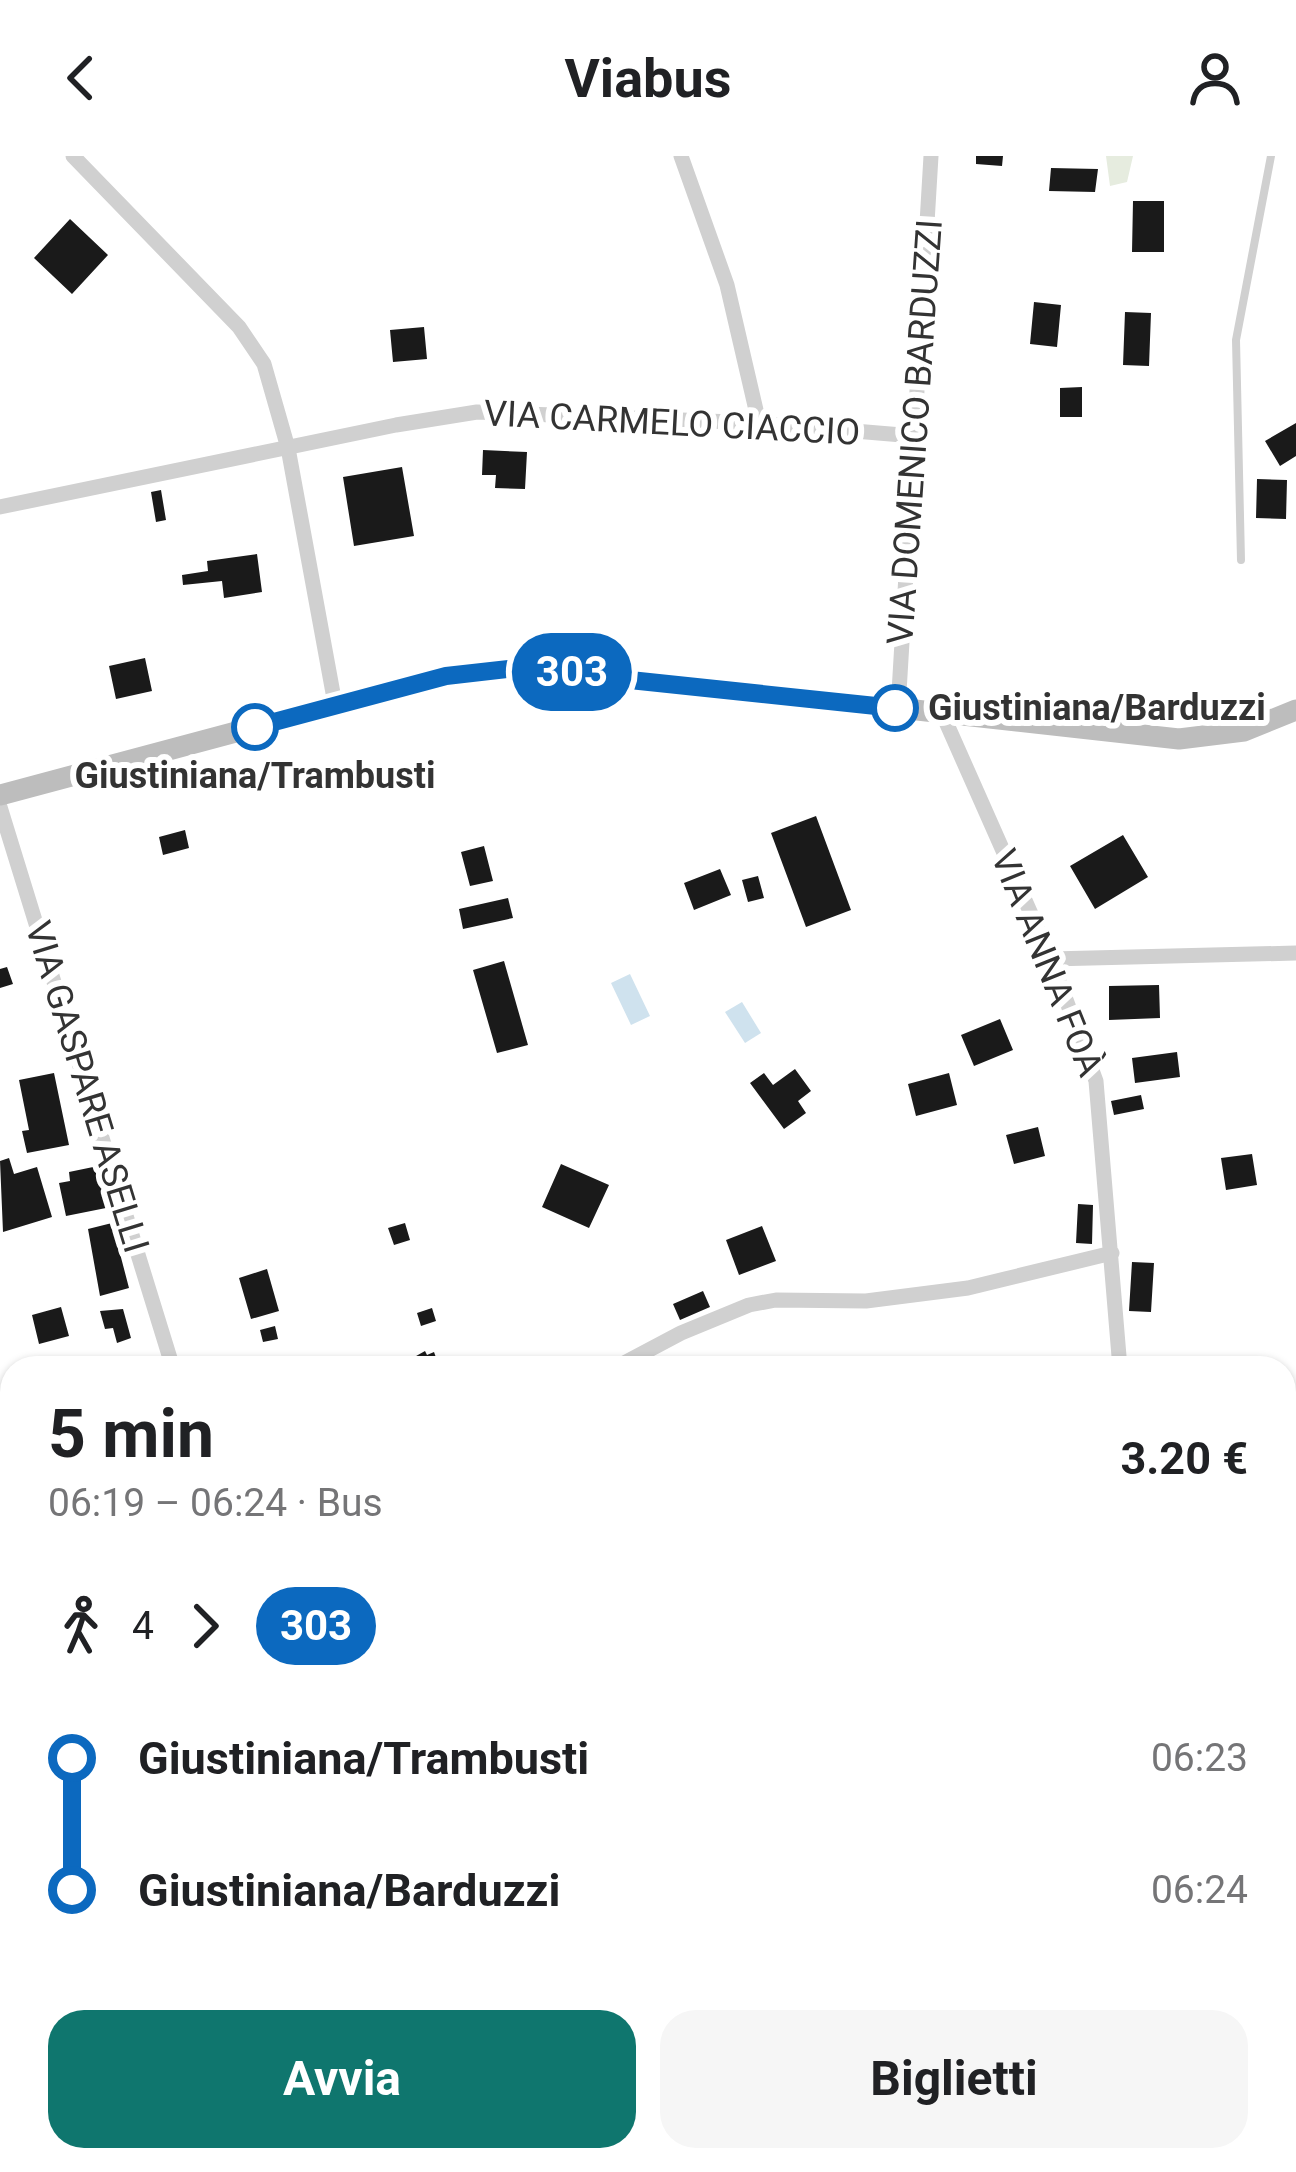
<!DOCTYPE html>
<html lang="it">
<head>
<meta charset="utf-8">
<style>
  body { margin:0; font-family:Roboto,sans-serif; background:#f6f6f6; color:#202124; height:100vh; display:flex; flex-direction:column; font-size:45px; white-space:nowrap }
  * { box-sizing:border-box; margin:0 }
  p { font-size:39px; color:#757577 }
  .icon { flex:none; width:66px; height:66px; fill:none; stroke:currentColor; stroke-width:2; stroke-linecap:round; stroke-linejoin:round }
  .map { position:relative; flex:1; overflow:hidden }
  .panel { position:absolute; left:0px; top:1200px; width:1296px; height:816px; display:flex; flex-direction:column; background:#fff; border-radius:36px 36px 0 0; box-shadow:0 3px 9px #0004 }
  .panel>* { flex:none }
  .badge { padding:0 24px; border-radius:39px; font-size:42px; line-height:78px }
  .map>.badge { position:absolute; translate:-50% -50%; box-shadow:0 0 0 6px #fff }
  .legs { display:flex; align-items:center; gap:18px; height:132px; padding:0 48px; font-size:39px }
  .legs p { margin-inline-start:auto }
  .summary { display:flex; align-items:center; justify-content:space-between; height:204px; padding:0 48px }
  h1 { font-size:66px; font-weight:700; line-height:90px }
  .button { display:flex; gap:24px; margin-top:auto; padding:24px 48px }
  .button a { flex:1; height:138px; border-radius:36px; background:#0f766e; color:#fff; font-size:48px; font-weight:700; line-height:138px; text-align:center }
  .button a+a { background:#f6f6f6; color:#202124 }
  ul { padding:0 48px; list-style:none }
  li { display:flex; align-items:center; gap:42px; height:132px; font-size:45px }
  li i { display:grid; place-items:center; width:18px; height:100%; margin:0 15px; background:currentColor }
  li i::after { content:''; width:30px; height:30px; margin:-15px; border:9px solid; border-radius:50%; background:#fff }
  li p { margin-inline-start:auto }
  li:first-child i { background:linear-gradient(#0000 50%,currentColor 0) }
  li:last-child i { background:linear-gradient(currentColor 50%,#0000 0) }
  header { display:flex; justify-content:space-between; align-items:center; height:156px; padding:0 48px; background:#fff; font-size:54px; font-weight:700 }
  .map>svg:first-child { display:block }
  .green { fill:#e6ecdf }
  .water { fill:#cfe2ee }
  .building { fill:#1a1a1a }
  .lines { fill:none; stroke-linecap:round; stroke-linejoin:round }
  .lane { stroke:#d0d0d0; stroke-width:8 }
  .street { stroke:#d0d0d0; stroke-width:15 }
  .secondary { stroke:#bdbdbd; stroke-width:21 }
  .line-1-casing { stroke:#fff; stroke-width:27 }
  .line-1 { stroke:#0c69bf; stroke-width:18 }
  .stop-1-dot { fill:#fff; stroke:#0c69bf; stroke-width:6 }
  .labels { text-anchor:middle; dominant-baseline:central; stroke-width:12; stroke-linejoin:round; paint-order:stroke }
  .street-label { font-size:36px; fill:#333; stroke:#fff }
  .stop-label { font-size:36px; font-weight:bold; fill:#333; stroke:#fff; text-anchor:start }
</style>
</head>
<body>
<header><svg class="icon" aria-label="back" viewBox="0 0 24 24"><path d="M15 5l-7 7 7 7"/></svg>Viabus<svg class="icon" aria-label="person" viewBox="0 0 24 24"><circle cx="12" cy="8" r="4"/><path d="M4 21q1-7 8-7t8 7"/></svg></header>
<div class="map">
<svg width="1296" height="2016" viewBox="0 0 1296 2016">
  <rect width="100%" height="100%" fill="#fff"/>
  <path class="green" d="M 1106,0 L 1133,0 L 1127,26 L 1110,30 Z
    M 0,1778 L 12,1779 L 12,2004 L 131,2004 L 140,2016 L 0,2016 Z
    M 1284,1814 L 1296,1815 L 1296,1898 L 1284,1865 Z
    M 279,2004 L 350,2004 L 356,2016 L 277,2016 Z"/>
  <path class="water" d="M 630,818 L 650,860 L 631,869 L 611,827 Z
    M 742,846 L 761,877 L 745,887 L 725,856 Z"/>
  <path class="building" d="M 976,0 L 1003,0 L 1002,10 L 976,8 Z
    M 1051,12 L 1098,13 L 1095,36 L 1049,35 Z
    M 1133,45 L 1164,45 L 1164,96 L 1132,96 Z
    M 70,63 L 108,99 L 72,138 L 34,102 Z
    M 1034,146 L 1061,149 L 1057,191 L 1030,188 Z
    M 1125,156 L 1151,157 L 1149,210 L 1123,209 Z
    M 424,171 L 427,203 L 393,206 L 390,174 Z
    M 1082,231 L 1082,261 L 1060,261 L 1060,232 Z
    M 1296,267 L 1296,300 L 1280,310 L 1265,285 Z
    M 483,294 L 527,296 L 525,333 L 495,332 L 496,319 L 482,319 Z
    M 402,311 L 414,380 L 354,390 L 343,321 Z
    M 1257,323 L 1287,324 L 1286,363 L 1256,362 Z
    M 161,334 L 166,364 L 156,366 L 151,336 Z
    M 257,398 L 262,436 L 224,442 L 222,425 L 183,429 L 182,419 L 208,415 L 207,405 Z
    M 145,502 L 152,535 L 116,543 L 109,510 Z
    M 816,660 L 851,754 L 806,771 L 771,677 Z
    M 185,674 L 189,692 L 163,699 L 159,681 Z
    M 1123,679 L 1148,721 L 1095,753 L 1070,710 Z
    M 484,690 L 493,725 L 470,730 L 461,696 Z
    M 720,713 L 731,739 L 694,754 L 684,727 Z
    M 758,720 L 764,742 L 748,746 L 742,724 Z
    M 508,742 L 513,762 L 463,773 L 459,753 Z
    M 504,805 L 528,889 L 497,897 L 473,814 Z
    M 7,811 L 13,828 L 0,832 L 0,813 Z
    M 1159,829 L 1160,862 L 1109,864 L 1109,830 Z
    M 1000,863 L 1013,894 L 974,910 L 961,879 Z
    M 1177,896 L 1180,921 L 1135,927 L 1132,902 Z
    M 795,913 L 811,935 L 798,945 L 806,957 L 784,973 L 750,927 L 764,917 L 773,929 Z
    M 54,917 L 69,989 L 27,997 L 22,975 L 29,974 L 19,924 Z
    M 949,917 L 957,949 L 916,960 L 908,928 Z
    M 1141,939 L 1144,953 L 1114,959 L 1111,945 Z
    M 1038,971 L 1045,1000 L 1014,1008 L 1006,979 Z
    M 1252,998 L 1257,1029 L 1226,1034 L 1221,1002 Z
    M 9,1002 L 14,1018 L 37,1011 L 52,1061 L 3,1076 L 0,1005 Z
    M 561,1008 L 609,1029 L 589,1072 L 542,1051 Z
    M 98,1010 L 106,1052 L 66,1060 L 59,1027 L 70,1025 L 69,1016 Z
    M 1078,1048 L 1093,1049 L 1092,1088 L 1076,1087 Z
    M 112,1067 L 129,1132 L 100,1140 L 88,1073 Z
    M 405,1067 L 410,1084 L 394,1089 L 388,1072 Z
    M 762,1070 L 776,1105 L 739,1119 L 726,1084 Z
    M 1132,1106 L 1154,1107 L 1151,1156 L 1129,1155 Z
    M 267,1113 L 279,1155 L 251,1163 L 239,1122 Z
    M 703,1135 L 710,1151 L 680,1164 L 673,1148 Z
    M 61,1151 L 69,1180 L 39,1188 L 32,1159 Z
    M 432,1152 L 436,1165 L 421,1170 L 417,1157 Z
    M 123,1153 L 131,1182 L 117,1187 L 113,1172 L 105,1173 L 100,1155 Z
    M 275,1170 L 278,1183 L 263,1186 L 260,1174 Z
    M 425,1195 L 427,1199 L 434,1196 L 439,1210 L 412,1212 L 409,1204 Z"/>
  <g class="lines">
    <path class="lane" d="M 1241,404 L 1236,184 L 1271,0
      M 0,1299 L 12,1296"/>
    <path class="street" d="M 73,0 L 239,171 L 264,208 L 288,292 L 335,548
      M 681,0 L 727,129 L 759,267
      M 0,351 L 396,269 L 477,256 L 759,267 L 914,280
      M 898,553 L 931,0
      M 942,557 L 1051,803 L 1096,925 L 1120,1212
      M 0,651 L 173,1212
      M 1051,803 L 1296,797
      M 615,1212 L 681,1177 L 749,1149 L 776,1144 L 866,1145 L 968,1132 L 1112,1097
      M 1284,1544 L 1296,1528
      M 1284,1907 L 1296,1933
      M 164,2016 L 169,2004
      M 624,2016 L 627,2004"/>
    <path class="secondary" d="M 0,639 L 446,520 L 492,513 L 544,513 L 1179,583 L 1244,575 L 1296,554"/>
  </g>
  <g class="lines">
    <g class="line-1-casing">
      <path id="line-1" d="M 255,571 L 446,520 L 516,512 L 895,552"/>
    </g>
    <use href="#line-1" class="line-1"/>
  </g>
  <g class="stop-1-dot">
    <circle cx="895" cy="552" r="21"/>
    <circle cx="255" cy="571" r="21"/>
  </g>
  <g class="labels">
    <g class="street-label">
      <text transform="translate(672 267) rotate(3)">VIA CARMELO CIACCIO</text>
      <text transform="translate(915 276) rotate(-86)">VIA DOMENICO BARDUZZI</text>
      <text transform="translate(1047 807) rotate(68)">VIA ANNA FOÀ</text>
      <text transform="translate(87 931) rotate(73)">VIA GASPARE ASELLI</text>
    </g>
    <g class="stop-label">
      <text x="928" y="552">Giustiniana/Barduzzi</text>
      <text x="255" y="620" text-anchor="middle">Giustiniana/Trambusti</text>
    </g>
  </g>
</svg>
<b class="badge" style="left:572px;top:516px;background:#0c69bf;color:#fff">303</b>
<section class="panel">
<div class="summary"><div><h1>5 min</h1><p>06:19 – 06:24 · Bus</p></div><b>3.20 €</b></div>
<div class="legs"><svg class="icon" aria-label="walk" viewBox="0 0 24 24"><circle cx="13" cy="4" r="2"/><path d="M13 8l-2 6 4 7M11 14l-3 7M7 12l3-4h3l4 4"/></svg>4<svg class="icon" aria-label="forward" viewBox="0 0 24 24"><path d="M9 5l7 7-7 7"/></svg><b class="badge" style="background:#0c69bf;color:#fff">303</b></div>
<ul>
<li><i style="color:#0c69bf"></i><b>Giustiniana/Trambusti</b><p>06:23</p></li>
<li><i style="color:#0c69bf"></i><b>Giustiniana/Barduzzi</b><p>06:24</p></li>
</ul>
<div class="button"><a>Avvia</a><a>Biglietti</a></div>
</section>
</div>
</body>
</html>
